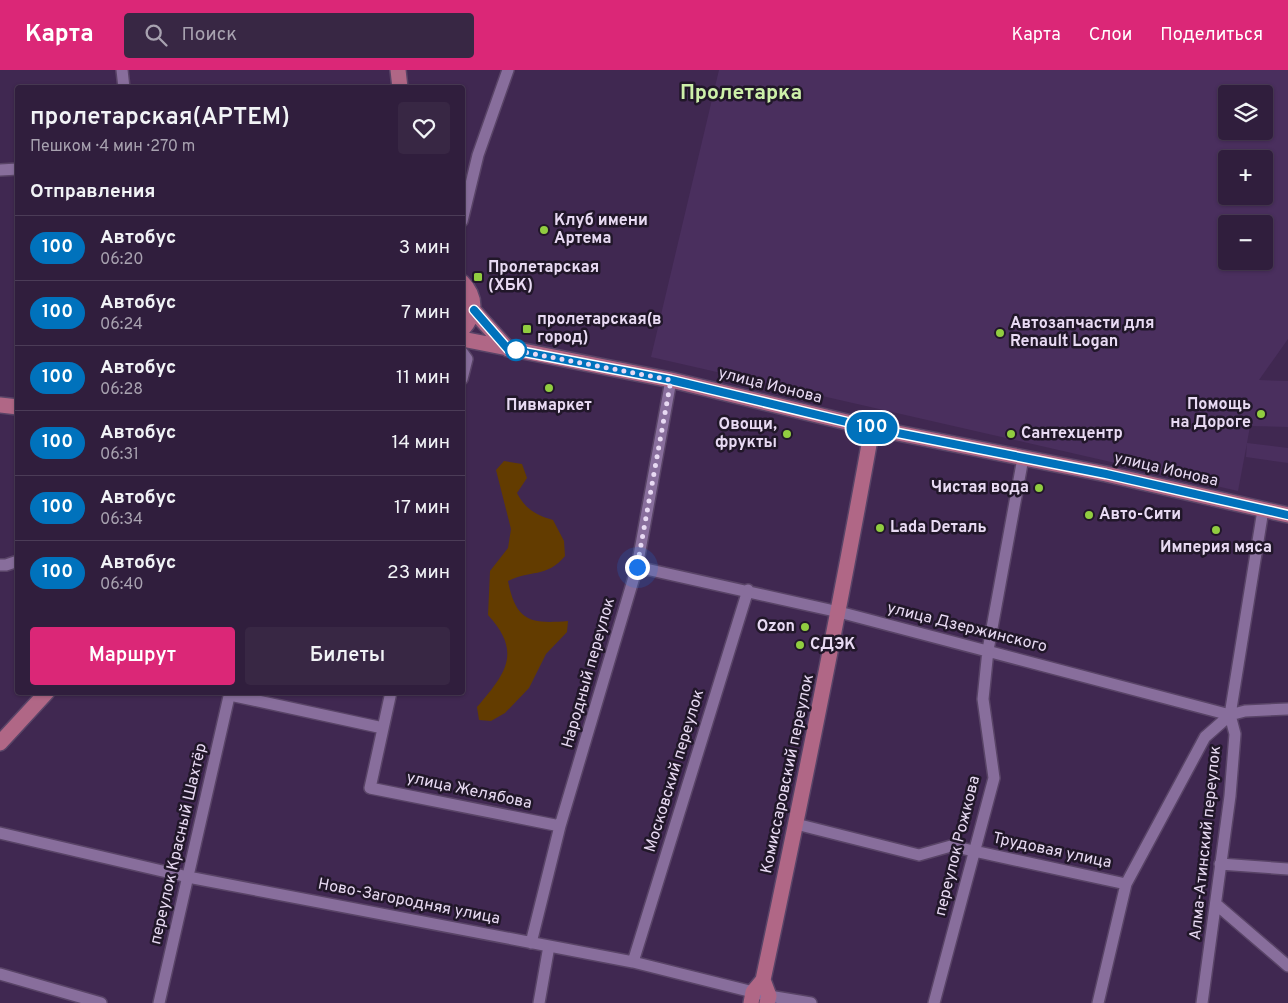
<!DOCTYPE html>
<html lang="ru">
<head>
<meta charset="utf-8">
<style>
  body { margin:0; font-family:Overpass,sans-serif; background:#382744; color:#f1f3f6; height:100vh; display:flex; flex-direction:column; font-size:19px; white-space:nowrap }
  * { box-sizing:border-box; margin:0 }
  p { font-size:16px; color:#a8a2b0 }
  .icon { flex:none; width:28px; height:28px; fill:none; stroke:currentColor; stroke-width:2; stroke-linecap:round; stroke-linejoin:round }
  .map { position:relative; flex:1; overflow:hidden }
  .sheet { position:absolute; left:15px; top:15px; width:450px; height:610px; display:flex; flex-direction:column; background:#301e3d; border-radius:5px; box-shadow:0 1px 4px #0004,0 0 0 1px #4b3c57 }
  .sheet>* { flex:none }
  .badge { padding:0 10px; border-radius:16px; font-size:18px; line-height:32px }
  .controls { position:absolute; left:1218px; top:15px; display:grid; gap:10px }
  .controls a { display:grid; place-items:center; width:55px; height:55px; border-radius:5px; background:#301e3d; box-shadow:0 1px 4px #0004,0 0 0 1px #4b3c57; font-size:25px }
  .you { position:absolute; width:25px; height:25px; margin:-12px; border:4px solid #fff; border-radius:50%; background:#1a73e8; box-shadow:0 0 0 8px #1a73e833 }
  .map>.badge { position:absolute; translate:-50% -50%; box-shadow:0 0 0 2px #fff }
  h2 { padding:0 15px; font-size:19px; line-height:45px }
  .round { display:grid; place-items:center; flex:none; width:52px; height:52px; border-radius:5px; background:#382744 }
  .headline { display:flex; align-items:center; justify-content:space-between; height:85px; padding:0 15px }
  h1 { font-size:24px; font-weight:600; line-height:38px }
  .cta { display:flex; gap:10px; margin-top:auto; padding:10px 15px }
  .cta a { flex:1; height:58px; border-radius:5px; background:#db2777; color:#fff; font-size:20px; font-weight:600; line-height:58px; text-align:center }
  .cta a+a { background:#382744; color:#f1f3f6 }
  ul { padding:0; list-style:none }
  li { display:flex; align-items:center; gap:15px; height:65px; padding:0 15px; border-top:1px solid #4b3c57 }
  li div { flex:1 }
  li b { display:block; font-size:19px }
  li em { font-style:normal }
  li .badge { min-width:55px; font-weight:700; text-align:center }
  header { display:flex; align-items:center; gap:30px; box-sizing:border-box; height:70px; padding:0 25px; background:#db2777; color:#fff }
  header strong { font-size:24px }
  nav { display:flex; gap:28px; margin-inline-start:auto; font-size:18px }
  .search { width:350px; height:45px; background:#382744; display:flex; align-items:center; gap:12px; box-sizing:border-box; padding:0 18px; border-radius:5px; color:#a8a2b0; font-size:19px }
  .map>svg:first-child { display:block }
  .built { fill:#4a2f5e; fill-rule:evenodd }
  .green { fill:#633c00 }
  .lines { fill:none; stroke-linecap:round; stroke-linejoin:round }
  .minor-casing { stroke:#594467; stroke-width:14 }
  .major-casing { stroke:#594467; stroke-width:18 }
  .minor { stroke:#886e9c; stroke-width:11 }
  .major { stroke:#b06786; stroke-width:15 }
  .line-casing { stroke:#fff; stroke-width:11 }
  .line { stroke:#0072bc; stroke-width:8 }
  .walk { stroke:#e8daf3; stroke-width:5; stroke-dasharray:0 9 }
  .poi-dot { fill:#91cd40; stroke:#211729; stroke-width:2 }
  .stop-dot { fill:#fff; stroke:#0072bc; stroke-width:2.5 }
  .labels { text-anchor:middle; dominant-baseline:central; stroke-width:5; stroke-linejoin:round; paint-order:stroke }
  .poi-label { font-size:16px; font-weight:bold; fill:#e8daf3; stroke:#211729; text-anchor:start }
  .street-label { font-size:16px; fill:#e8daf3; stroke:#211729 }
  .district-label { font-size:21px; font-weight:bold; fill:#cdf0a9; stroke:#211729 }
</style>
</head>
<body>
<header>
<strong>Карта</strong>
<div class="search"><svg class="icon" aria-label="search" viewBox="0 0 24 24"><circle cx="10" cy="10" r="6"/><path d="M15 15l6 6"/></svg>Поиск</div>
<nav><a>Карта</a><a>Слои</a><a>Поделиться</a></nav>
</header>
<div class="map">
<svg width="1288" height="933" viewBox="0 0 1288 933">
  <rect width="100%" height="100%" fill="#402851"/>
  <path class="built" d="M 719,0 L 1288,0 L 1288,269 L 1259,310 L 1288,311 L 1288,357 L 1250,356 L 1247,373 L 1288,378 L 1288,393 L 1246,387 L 1247,373 L 1238,421 L 651,287 ZM 1226,24 L 1264,24 L 1264,61 L 1226,61 ZM 1226,89 L 1264,89 L 1264,126 L 1226,126 ZM 1226,154 L 1264,154 L 1264,191 L 1226,191 Z"/>
  <path class="green" d="M 504,391 L 522,394 L 527,408 L 517,423 C 525,439 536,445 553,450 L 564,471 L 565,486 C 547,508 529,500 508,511 C 516,552 531,554 568,551 L 567,562 L 546,584 L 529,618 L 505,643 L 491,651 L 479,650 L 477,637 C 505,604 523,583 488,545 L 490,501 L 508,478 L 511,459 L 496,400 Z"/>
  <g class="lines">
    <g class="minor-casing">
      <path id="minor" d="M 122,0 L 124,18
        M 0,100 L 18,99
        M 462,151 L 478,85 L 508,0
        M 462,282 L 467,289 L 462,309
        M 0,495 L 6,495 L 18,491
        M 637,497 L 839,542 L 1230,645 L 1245,641 L 1288,639
        M 391,622 L 370,718 L 560,756
        M 230,625 L 383,658
        M 796,754 L 919,785 L 951,776 L 1126,814
        M 0,763 L 188,807 L 633,892 L 769,926 L 811,933
        M 1220,794 L 1288,799
        M 1217,835 L 1288,896
        M 531,873 L 560,756 L 637,497 L 671,310
        M 633,892 L 748,520
        M 0,904 L 101,933
        M 159,933 L 230,622
        M 539,933 L 549,876
        M 934,933 L 994,708 L 983,629 L 988,580 L 1023,388
        M 1098,933 L 1126,814 L 1205,667 L 1230,645
        M 1202,933 L 1230,726 L 1235,664 L 1230,645 L 1263,440"/>
    </g>
    <g class="major-casing">
      <path id="major" d="M 398,0 L 400,18
        M 462,212 C 477,227 476,245 462,260
        M 473,240 L 508,279
        M 462,269 L 671,310 L 872,358 L 1106,404 L 1288,445
        M 0,335 L 18,337
        M 0,673 L 47,622
        M 763,910 L 769,926 L 767,933
        M 751,933 L 753,922 L 763,910 C 802,726 839,543 872,358"/>
    </g>
    <use href="#minor" class="minor"/>
    <use href="#major" class="major"/>
  </g>
  <g class="lines">
    <g class="line-casing">
      <path id="line" d="M 474,240 L 508,279 L 671,310 L 872,358 L 1106,404 L 1288,445"/>
    </g>
    <use href="#line" class="line"/>
    <path class="walk" d="M 516,280 L 508,279 L 671,310 L 637,497"/>
  </g>
  <g class="poi-dot">
    <circle cx="544" cy="160" r="5"/>
    <rect x="473" y="202" width="10" height="10" rx="2.5"/>
    <rect x="522" y="254" width="10" height="10" rx="2.5"/>
    <circle cx="1000" cy="263" r="5"/>
    <circle cx="549" cy="318" r="5"/>
    <circle cx="1261" cy="344" r="5"/>
    <circle cx="787" cy="364" r="5"/>
    <circle cx="1011" cy="364" r="5"/>
    <circle cx="1039" cy="418" r="5"/>
    <circle cx="1089" cy="445" r="5"/>
    <circle cx="880" cy="458" r="5"/>
    <circle cx="1216" cy="460" r="5"/>
    <circle cx="805" cy="557" r="5"/>
    <circle cx="800" cy="575" r="5"/>
  </g>
  <circle class="stop-dot" cx="516" cy="280" r="10"/>
  <g class="labels">
    <g class="poi-label">
      <text x="554" y="151">Клуб имени<tspan x="554" dy="18">Артема</tspan></text>
      <text x="488" y="198">Пролетарская<tspan x="488" dy="18">(ХБК)</tspan></text>
      <text x="537" y="250">пролетарская(в<tspan x="537" dy="18">город)</tspan></text>
      <text x="1010" y="254">Автозапчасти для<tspan x="1010" dy="18">Renault Logan</tspan></text>
      <text x="1251" y="335" text-anchor="end">Помощь<tspan x="1251" dy="18">на Дороге</tspan></text>
      <text x="549" y="336" text-anchor="middle">Пивмаркет</text>
      <text x="777" y="355" text-anchor="end">Овощи,<tspan x="777" dy="18">фрукты</tspan></text>
      <text x="1021" y="364">Сантехцентр</text>
      <text x="1029" y="418" text-anchor="end">Чистая вода</text>
      <text x="1099" y="445">Авто-Сити</text>
      <text x="890" y="458">Lada Dеталь</text>
      <text x="1216" y="478" text-anchor="middle">Империя мяса</text>
      <text x="795" y="557" text-anchor="end">Ozon</text>
      <text x="810" y="575">СДЭК</text>
    </g>
    <g class="street-label">
      <text transform="translate(770 316) rotate(14)">улица Ионова</text>
      <text transform="translate(1166 400) rotate(13)">улица Ионова</text>
      <text transform="translate(967 558) rotate(14)">улица Дзержинского</text>
      <text transform="translate(589 603) rotate(-74)">Народный переулок</text>
      <text transform="translate(675 701) rotate(-73)">Московский переулок</text>
      <text transform="translate(788 704) rotate(-78)">Комиссаровский переулок</text>
      <text transform="translate(469 721) rotate(12)">улица Желябова</text>
      <text transform="translate(1206 773) rotate(-84)">Алма-Атинский переулок</text>
      <text transform="translate(179 774) rotate(-77)">переулок Красный Шахтёр</text>
      <text transform="translate(958 776) rotate(-76)">переулок Рожкова</text>
      <text transform="translate(1052 781) rotate(12)">Трудовая улица</text>
      <text transform="translate(409 832) rotate(11)">Ново-Загородняя улица</text>
    </g>
    <g class="district-label">
      <text x="741" y="23">Пролетарка</text>
    </g>
  </g>
</svg>
<div class="controls">
<a><svg class="icon" aria-label="layers" viewBox="0 0 24 24"><path d="M12 4l9 5-9 5-9-5zM3 14l9 5 9-5"/></svg></a>
<a>+</a>
<a>−</a>
</div>
<div class="you" style="left:637px;top:497px"></div>
<b class="badge" style="left:872px;top:358px;background:#0072bc;color:#fff">100</b>
<section class="sheet">
<div class="headline"><div><h1>пролетарская(АРТЕМ)</h1><p>Пешком · 4 мин · 270 m</p></div><a class="round"><svg class="icon" aria-label="heart" viewBox="0 0 24 24"><path d="M12 20l-8-8c-3-5 5-10 8-4 3-6 11-1 8 4z"/></svg></a></div>
<h2>Отправления</h2>
<ul>
<li><span class="badge" style="background:#0072bc;color:#fff">100</span><div><b>Автобус</b><p>06:20</p></div><em>3 мин</em></li>
<li><span class="badge" style="background:#0072bc;color:#fff">100</span><div><b>Автобус</b><p>06:24</p></div><em>7 мин</em></li>
<li><span class="badge" style="background:#0072bc;color:#fff">100</span><div><b>Автобус</b><p>06:28</p></div><em>11 мин</em></li>
<li><span class="badge" style="background:#0072bc;color:#fff">100</span><div><b>Автобус</b><p>06:31</p></div><em>14 мин</em></li>
<li><span class="badge" style="background:#0072bc;color:#fff">100</span><div><b>Автобус</b><p>06:34</p></div><em>17 мин</em></li>
<li><span class="badge" style="background:#0072bc;color:#fff">100</span><div><b>Автобус</b><p>06:40</p></div><em>23 мин</em></li>
</ul>
<div class="cta"><a>Маршрут</a><a>Билеты</a></div>
</section>
</div>
</body>
</html>
